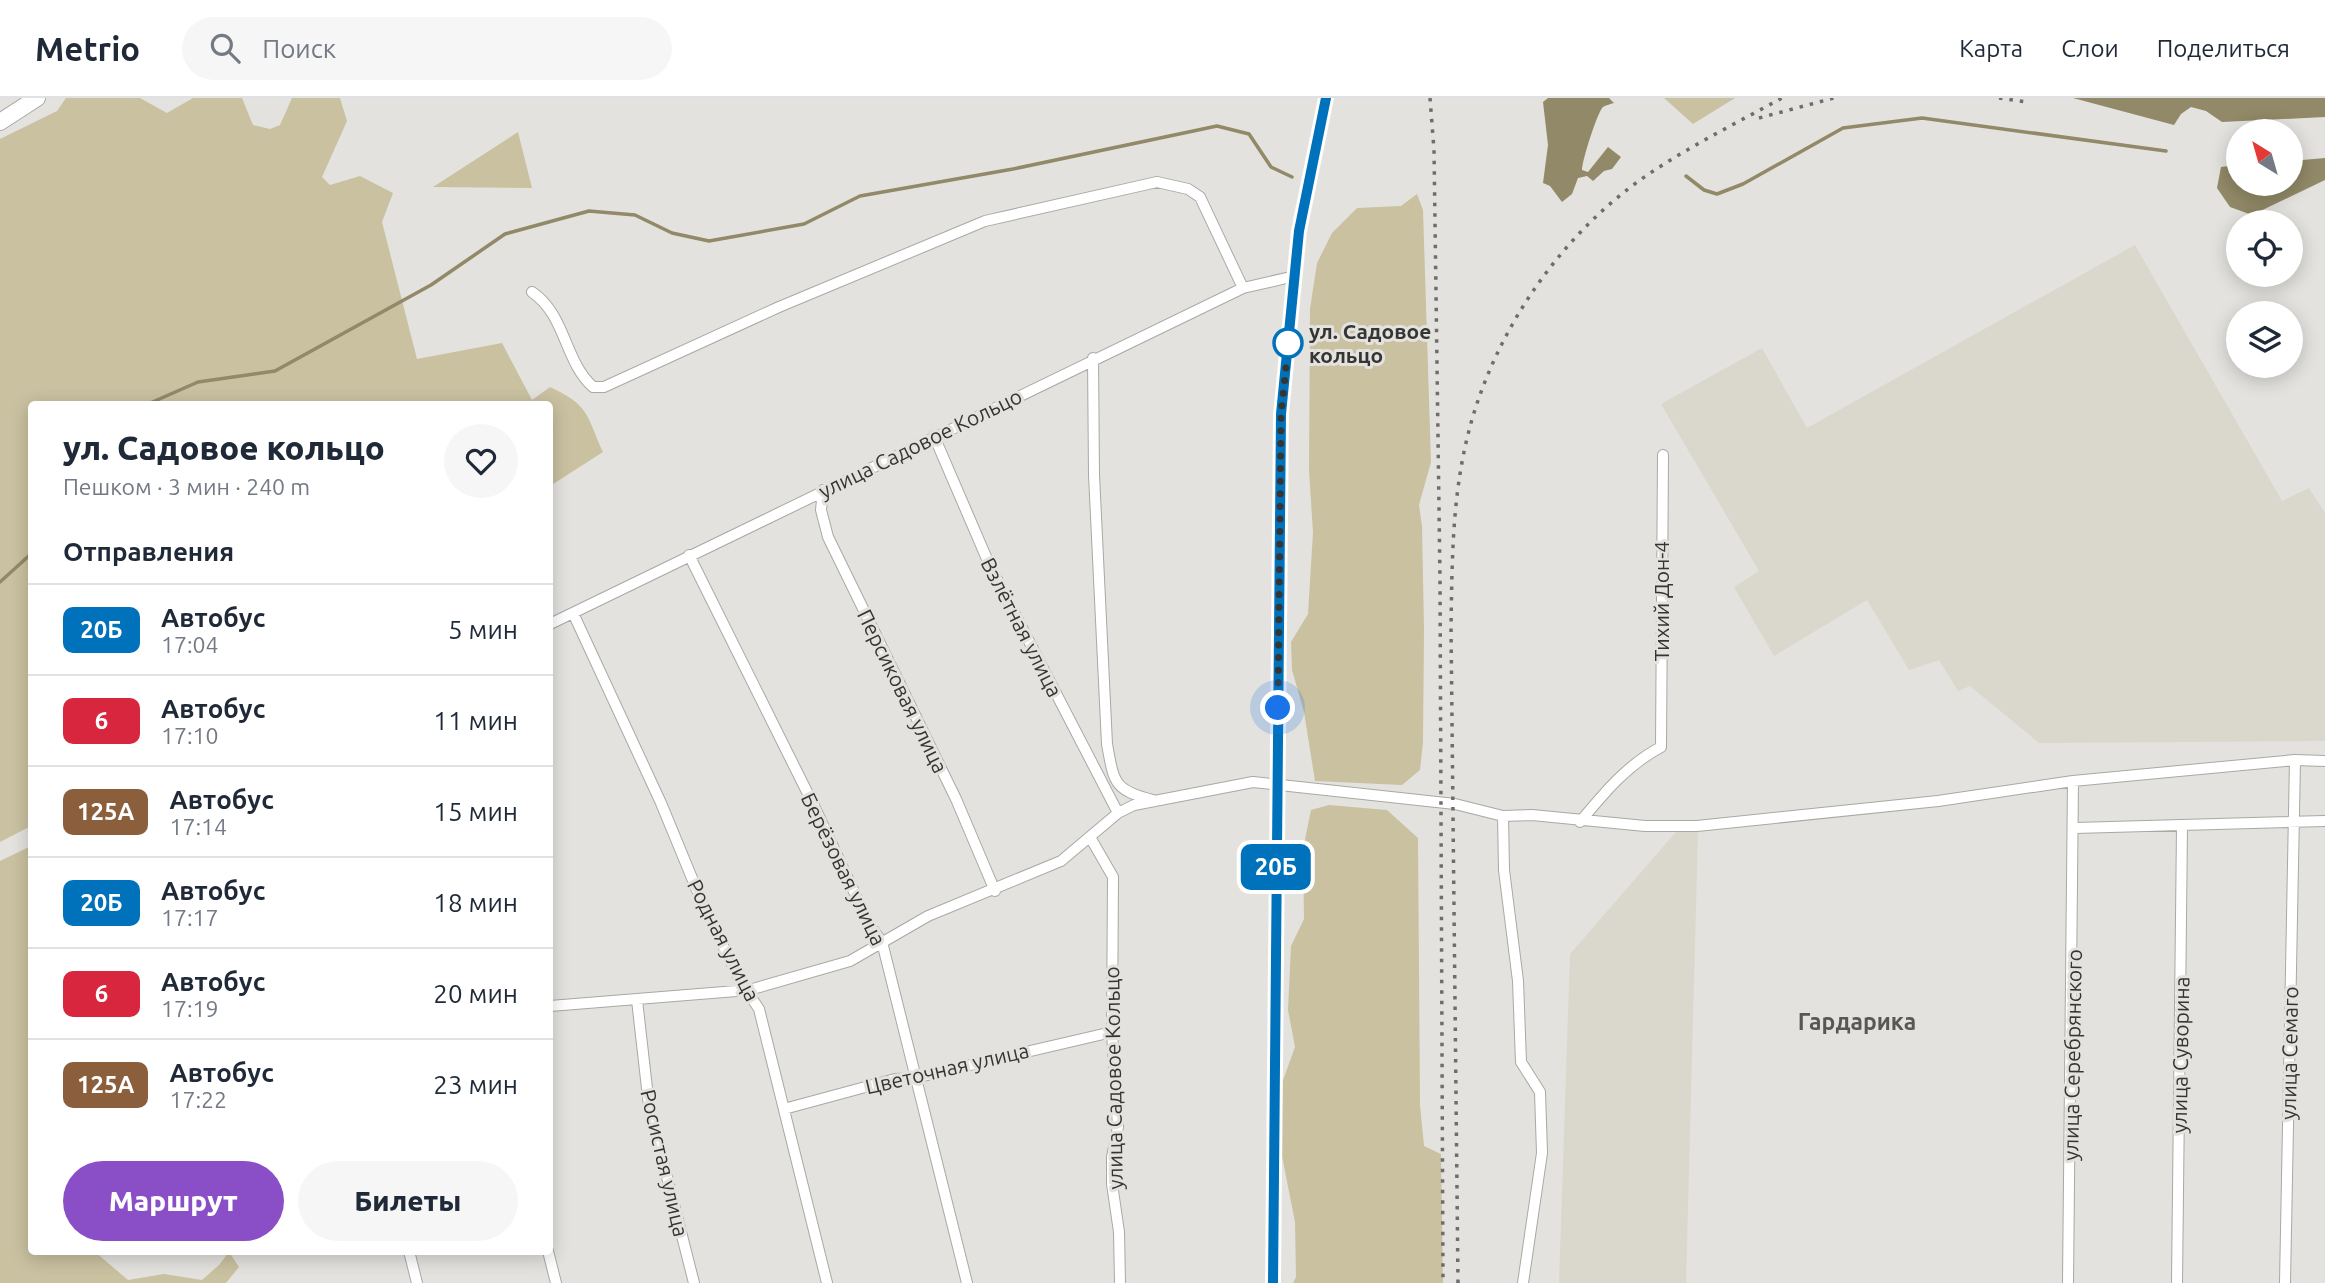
<!DOCTYPE html>
<html lang="ru">
<head>
<meta charset="utf-8">
<style>
  body { margin:0; font-family:Ubuntu,sans-serif; background:#f6f6f7; color:#1f2937; height:100vh; display:flex; flex-direction:column; font-size:26px; white-space:nowrap }
  * { box-sizing:border-box; margin:0 }
  p { font-size:23px; color:#747a83 }
  .icon { flex:none; width:38px; height:38px; fill:none; stroke:currentColor; stroke-width:2; stroke-linecap:round; stroke-linejoin:round }
  .map { position:relative; flex:1; overflow:hidden }
  .details { position:absolute; left:28px; top:303px; width:525px; height:854px; display:flex; flex-direction:column; background:#fff; border-radius:7px; box-shadow:0 4px 18px #0003 }
  .details>* { flex:none }
  .badge { padding:0 14px; border-radius:10px; font-size:24px; line-height:46px }
  .needle { width:46px; rotate:323deg }
  .controls { position:absolute; left:2226px; top:21px; display:grid; gap:14px }
  .controls a { display:grid; place-items:center; width:77px; height:77px; border-radius:50%; background:#fff; box-shadow:0 4px 18px #0003; font-size:35px }
  .you { position:absolute; width:35px; height:35px; margin:-18px; border:5px solid #fff; border-radius:50%; background:#1a73e8; box-shadow:0 0 0 10px #1a73e833 }
  .map>.badge { position:absolute; translate:-50% -50%; box-shadow:0 0 0 4px #fff }
  h2 { padding:0 35px; font-size:26px; line-height:63px }
  .round { display:grid; place-items:center; flex:none; width:74px; height:74px; border-radius:37px; background:#f6f6f7 }
  .overview { display:flex; align-items:center; justify-content:space-between; height:119px; padding:0 35px }
  h1 { font-size:33px; font-weight:800; line-height:52px }
  .cta { display:flex; gap:14px; margin-top:auto; padding:14px 35px }
  .cta a { flex:1; height:80px; border-radius:42px; background:#8a4fc6; color:#fff; font-size:28px; font-weight:800; line-height:80px; text-align:center }
  .cta a+a { background:#f6f6f7; color:#1f2937 }
  ul { padding:0; list-style:none }
  li { display:flex; align-items:center; gap:21px; height:91px; padding:0 35px; border-top:2px solid #e0e1e3 }
  li div { flex:1 }
  li b { display:block; font-size:26px }
  li em { font-style:normal }
  li .badge { min-width:77px; font-weight:700; text-align:center }
  header { display:flex; align-items:center; gap:42px; box-sizing:border-box; height:98px; padding:0 35px; background:#fff; border-bottom:2px solid #e0e1e3 }
  header strong { font-size:33px }
  nav { display:flex; gap:38px; margin-inline-start:auto; font-size:24px }
  .search { width:490px; height:63px; background:#f6f6f7; display:flex; align-items:center; gap:18px; box-sizing:border-box; padding:0 24px; border-radius:38px; color:#747a83; font-size:26px }
  .map>svg:first-child { display:block }
  .built { fill:#dad7cc }
  .green { fill:#c9c1a0 }
  .water { fill:#918967 }
  .lines { fill:none; stroke-linecap:round; stroke-linejoin:round }
  .stream { stroke:#918967; stroke-width:3.5 }
  .minor-casing { stroke:#a9a8a5; stroke-width:12 }
  .tertiary-casing { stroke:#a9a8a5; stroke-width:15 }
  .trunk-casing { stroke:#a9a8a5; stroke-width:18 }
  .minor { stroke:#fff; stroke-width:10 }
  .tertiary { stroke:#fff; stroke-width:12 }
  .trunk { stroke:#fff; stroke-width:16 }
  .rail { stroke:#6e6d6c; stroke-width:3.5; stroke-dasharray:3.5 7; stroke-linecap:butt }
  .line-casing { stroke:#fff; stroke-width:16 }
  .line { stroke:#0072bc; stroke-width:10 }
  .walk { stroke:#353534; stroke-width:7; stroke-dasharray:0 12.6 }
  .stop-dot { fill:#fff; stroke:#0072bc; stroke-width:3.5 }
  .labels { text-anchor:middle; dominant-baseline:central; stroke-width:6; stroke-linejoin:round; paint-order:stroke }
  .stop-label { font-size:21px; font-weight:bold; fill:#353534; stroke:#e3e2df; text-anchor:start }
  .street-label { font-size:21px; fill:#353534; stroke:#e3e2df }
  .neighbourhood-label { font-size:23px; font-weight:bold; fill:#585754; stroke:#e3e2df }
</style>
</head>
<body>
<header>
<strong>Metrio</strong>
<div class="search"><svg class="icon" aria-label="search" viewBox="0 0 24 24"><circle cx="10" cy="10" r="6"/><path d="M15 15l6 6"/></svg>Поиск</div>
<nav><a>Карта</a><a>Слои</a><a>Поделиться</a></nav>
</header>
<div class="map">
<svg width="2325" height="1185" viewBox="0 0 2325 1185">
  <rect width="100%" height="100%" fill="#e3e2df"/>
  <path class="built" d="M 2135,147 L 2282,403 L 2309,390 L 2325,415 L 2325,643 L 2039,645 L 1970,588 L 1958,593 L 1939,562 L 1909,572 L 1867,502 L 1774,558 L 1734,489 L 1759,473 L 1661,306 L 1762,250 L 1807,330 Z
    M 1676,734 L 1698,734 L 1686,1185 L 1559,1185 L 1570,856 Z"/>
  <path class="green" d="M 66,0 L 140,0 L 167,15 L 193,0 L 242,0 L 253,27 L 270,31 L 280,27 L 292,0 L 340,0 L 347,23 L 322,79 L 330,87 L 360,78 L 393,95 L 382,124 L 417,261 L 502,245 L 532,302 L 550,289 C 590,308 586,316 603,354 L 550,388 L 550,306 L 32,306 L 31,728 L 0,744 L 0,41 L 57,13 Z
    M 1664,0 L 1735,0 L 1693,26 Z
    M 518,34 L 532,90 L 433,89 Z
    M 1417,96 L 1423,112 L 1431,364 L 1419,407 L 1422,428 L 1424,531 L 1423,644 L 1420,672 L 1402,687 L 1315,683 L 1304,614 L 1292,572 L 1291,544 L 1308,516 L 1313,434 L 1309,373 L 1310,211 L 1317,165 L 1332,135 L 1357,110 L 1401,108 Z
    M 1329,707 L 1387,712 L 1418,740 L 1420,1007 L 1424,1048 L 1441,1056 L 1443,1185 L 1293,1185 L 1296,1179 L 1295,1124 L 1282,1058 L 1282,985 L 1295,949 L 1288,912 L 1291,848 L 1304,821 L 1303,751 L 1311,712 Z
    M 31,748 L 32,1153 L 94,1153 L 128,1182 L 164,1176 L 202,1182 L 219,1167 L 229,1154 L 239,1169 L 226,1185 L 0,1185 L 0,763 Z"/>
  <path class="water" d="M 1548,0 L 1609,0 L 1614,5 C 1613,5 1604,8 1603,9 C 1597,15 1582,63 1582,72 L 1588,74 L 1608,49 L 1621,59 L 1612,71 L 1604,73 L 1593,83 L 1587,78 L 1578,80 L 1572,96 L 1562,104 L 1550,88 L 1543,85 L 1548,47 L 1543,4 Z
    M 2073,0 L 2325,0 L 2325,19 L 2222,24 L 2206,13 L 2191,9 L 2181,16 L 2174,27 Z
    M 2325,60 L 2325,82 L 2252,117 L 2230,109 L 2217,90 L 2221,69 L 2238,67 L 2238,86 L 2291,86 L 2291,63 Z"/>
  <g class="lines">
    <path class="stream" d="M 1686,78 L 1704,92 L 1717,96 L 1743,86 L 1843,30 L 1922,20 L 2166,53
      M 148,306 L 198,284 L 275,273 L 431,187 L 505,136 L 589,113 L 635,117 L 672,135 L 709,143 L 804,126 L 860,98 L 1013,71 L 1217,28 L 1249,36 L 1271,69 L 1292,79
      M 0,484 L 32,455"/>
    <g class="minor-casing">
      <path id="minor" d="M 532,194 C 566,217 564,263 593,289 L 604,289 L 779,209 L 985,123 L 1157,84 L 1188,91 L 1200,99 L 1243,190
        M 1093,260 L 1094,377 L 1107,646 C 1114,684 1113,692 1153,702
        M 934,338 L 990,468 L 1118,715
        M 823,392 L 821,412 L 828,439 L 956,701 L 995,793
        M 689,457 L 816,712 L 869,826 L 882,844 L 967,1185
        M 573,515 L 661,705 L 701,802 L 740,883 L 759,911 L 827,1185
        M 550,526 L 1243,190 L 1295,178
        M 1503,718 L 1504,772 L 1518,883 L 1521,964 L 1540,994 L 1542,1055 L 1523,1185
        M 1580,724 C 1604,695 1627,667 1661,649 L 1663,357
        M 2075,730 L 2325,723
        M 1090,739 L 1113,779 L 1112,934 L 1118,1029 L 1112,1059 L 1112,1086 L 1119,1134 L 1120,1185
        M 637,902 L 649,1008 L 694,1185
        M 550,908 L 749,892 L 850,863 L 928,818 L 1061,763 L 1118,715 L 1134,707 L 1253,684 L 1455,706 L 1503,718 L 1532,717 L 1645,728 L 1697,728 L 1938,703 L 2073,683 L 2295,662 L 2325,663
        M 784,1011 L 895,981 L 915,980 L 1112,934
        M 409,1153 L 417,1185
        M 548,1153 L 556,1185
        M 2068,1185 L 2073,683
        M 2177,1185 L 2182,729
        M 2285,1185 L 2295,662"/>
    </g>
    <g class="tertiary-casing">
      <path id="tertiary" d="M 1273,1185 L 1281,316 L 1299,133 L 1326,0"/>
    </g>
    <g class="trunk-casing">
      <path id="trunk" d="M 0,24 L 37,0"/>
    </g>
    <use href="#minor" class="minor"/>
    <use href="#tertiary" class="tertiary"/>
    <use href="#trunk" class="trunk"/>
    <path class="rail" d="M 1430,0 L 1434,52 L 1440,482 L 1443,1185
      M 1999,0 L 2027,4
      M 1759,20 L 1834,0
      M 1458,1185 L 1451,529 C 1452,470 1452,412 1464,354 C 1487,240 1563,129 1661,68 C 1700,43 1742,22 1782,0"/>
  </g>
  <g class="lines">
    <g class="line-casing">
      <path id="line" d="M 1273,1185 L 1281,316 L 1299,133 L 1326,0"/>
    </g>
    <use href="#line" class="line"/>
    <path class="walk" d="M 1278,610 L 1281,316 L 1289,242 L 1288,245"/>
  </g>
  <circle class="stop-dot" cx="1288" cy="245" r="14"/>
  <g class="labels">
    <g class="stop-label">
      <text x="1309" y="233">ул. Садовое<tspan x="1309" dy="24">кольцо</tspan></text>
    </g>
    <g class="street-label">
      <text transform="translate(920 345) rotate(-26)">улица Садовое Кольцо</text>
      <text transform="translate(1661 503) rotate(-90)">Тихий Дон-4</text>
      <text transform="translate(1022 529) rotate(63)">Взлётная улица</text>
      <text transform="translate(903 593) rotate(64)">Персиковая улица</text>
      <text transform="translate(844 771) rotate(64)">Берёзовая улица</text>
      <text transform="translate(724 842) rotate(63)">Родная улица</text>
      <text transform="translate(2289 955) rotate(-89)">улица Семаго</text>
      <text transform="translate(2072 957) rotate(-89)">улица Серебрянского</text>
      <text transform="translate(2180 957) rotate(-89)">улица Суворина</text>
      <text transform="translate(947 970) rotate(-13)">Цветочная улица</text>
      <text transform="translate(1113 980) rotate(-91)">улица Садовое Кольцо</text>
      <text transform="translate(665 1065) rotate(77)">Росистая улица</text>
    </g>
    <g class="neighbourhood-label">
      <text x="1857" y="923">Гардарика</text>
    </g>
  </g>
</svg>
<div class="controls">
<a><svg class="needle" viewBox="-14 -14 28 28"><path d="M0-13l5 13h-10z" fill="#e53935"/><path d="M0 13l5-13h-10z" fill="#747a83"/></svg></a>
<a><svg class="icon" aria-label="locate" viewBox="0 0 24 24"><circle cx="12" cy="12" r="6"/><path d="M12 2v4M12 18v4M2 12h4M18 12h4"/></svg></a>
<a><svg class="icon" aria-label="layers" viewBox="0 0 24 24"><path d="M12 4l9 5-9 5-9-5zM3 14l9 5 9-5"/></svg></a>
</div>
<div class="you" style="left:1278px;top:610px"></div>
<b class="badge" style="left:1276px;top:769px;background:#0072bc;color:#fff">20Б</b>
<section class="details">
<div class="overview"><div><h1>ул. Садовое кольцо</h1><p>Пешком · 3 мин · 240 m</p></div><a class="round"><svg class="icon" aria-label="heart" viewBox="0 0 24 24"><path d="M12 20l-8-8c-3-5 5-10 8-4 3-6 11-1 8 4z"/></svg></a></div>
<h2>Отправления</h2>
<ul>
<li><span class="badge" style="background:#0072bc;color:#fff">20Б</span><div><b>Автобус</b><p>17:04</p></div><em>5 мин</em></li>
<li><span class="badge" style="background:#d7263d;color:#fff">6</span><div><b>Автобус</b><p>17:10</p></div><em>11 мин</em></li>
<li><span class="badge" style="background:#8b5e3c;color:#fff">125А</span><div><b>Автобус</b><p>17:14</p></div><em>15 мин</em></li>
<li><span class="badge" style="background:#0072bc;color:#fff">20Б</span><div><b>Автобус</b><p>17:17</p></div><em>18 мин</em></li>
<li><span class="badge" style="background:#d7263d;color:#fff">6</span><div><b>Автобус</b><p>17:19</p></div><em>20 мин</em></li>
<li><span class="badge" style="background:#8b5e3c;color:#fff">125А</span><div><b>Автобус</b><p>17:22</p></div><em>23 мин</em></li>
</ul>
<div class="cta"><a>Маршрут</a><a>Билеты</a></div>
</section>
</div>
</body>
</html>
